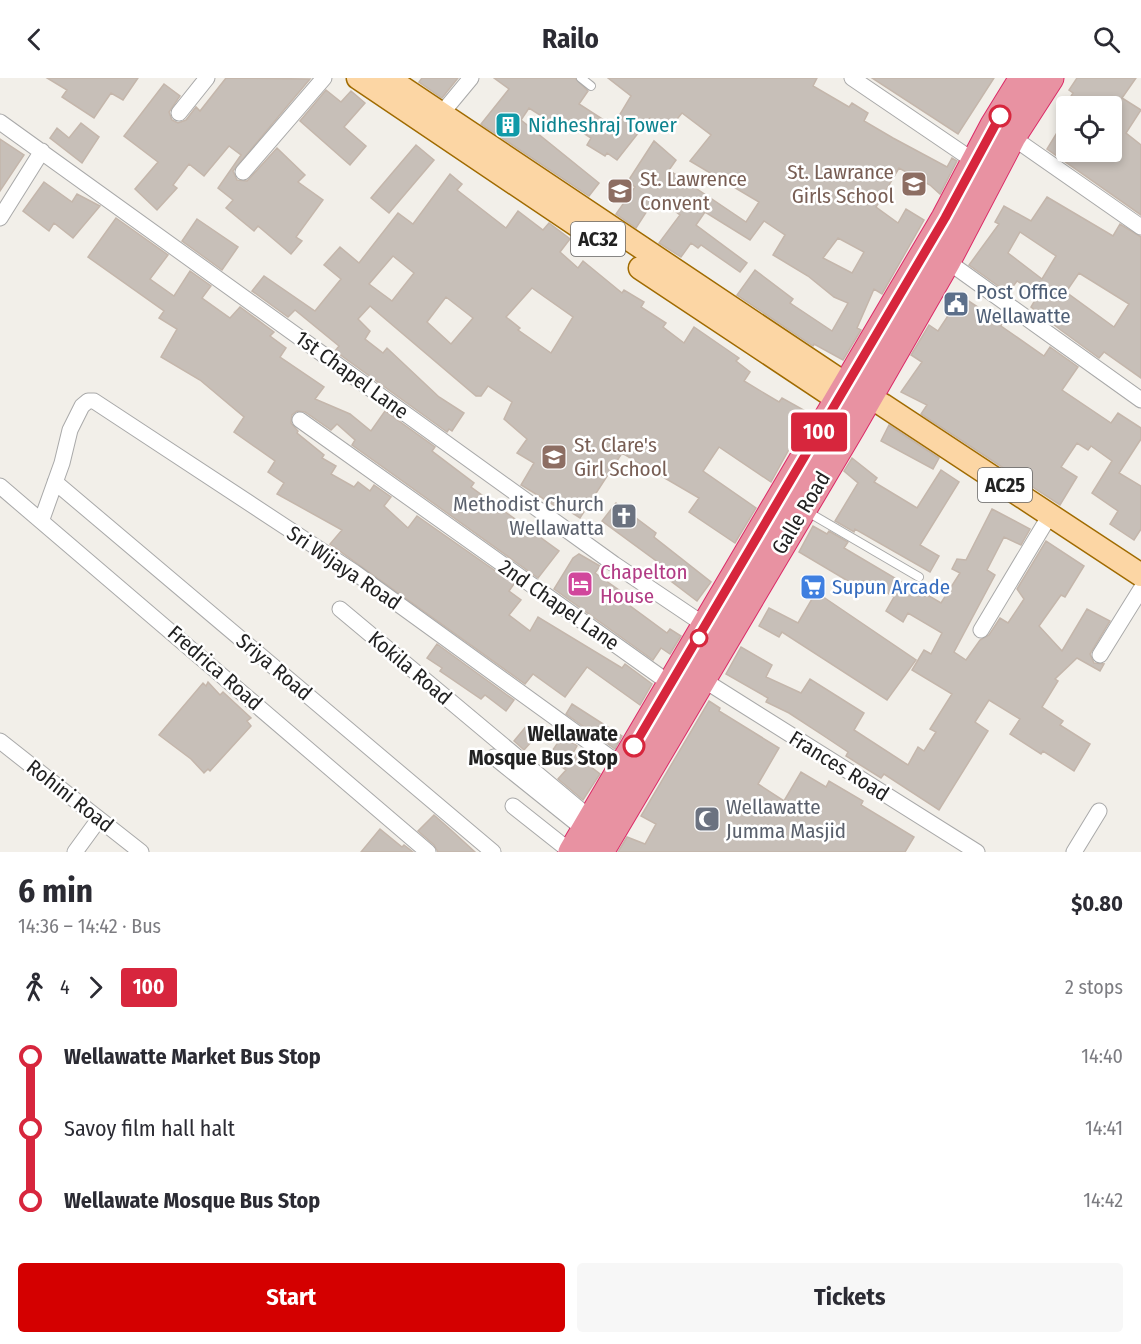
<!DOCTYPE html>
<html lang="en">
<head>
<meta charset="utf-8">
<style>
  body { margin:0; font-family:"Fira Sans Condensed",sans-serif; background:#f7f7f7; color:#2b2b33; height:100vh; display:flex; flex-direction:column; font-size:22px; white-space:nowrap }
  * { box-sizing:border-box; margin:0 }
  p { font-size:20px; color:#7c7c81 }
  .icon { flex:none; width:33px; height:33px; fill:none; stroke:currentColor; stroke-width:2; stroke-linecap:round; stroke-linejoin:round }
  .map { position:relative; height:774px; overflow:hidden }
  .drawer { display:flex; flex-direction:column; background:#fff; flex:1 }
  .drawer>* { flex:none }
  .badge { padding:0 12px; border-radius:4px; font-size:21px; line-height:39px }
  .controls { position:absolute; left:1056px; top:18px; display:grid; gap:12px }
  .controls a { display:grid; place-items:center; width:66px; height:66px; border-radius:6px; background:#fff; box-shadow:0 3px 9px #0003; font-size:30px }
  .map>.badge { position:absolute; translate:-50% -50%; box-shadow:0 0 0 3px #fff }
  .legs { display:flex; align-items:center; gap:9px; height:66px; padding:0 18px; font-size:20px }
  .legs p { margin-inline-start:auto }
  .summary { display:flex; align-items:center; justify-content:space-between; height:102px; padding:0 18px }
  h1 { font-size:33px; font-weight:700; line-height:45px }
  .button { display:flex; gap:12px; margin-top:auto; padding:12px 18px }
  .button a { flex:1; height:69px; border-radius:6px; background:#d40000; color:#fff; font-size:24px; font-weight:700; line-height:69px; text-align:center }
  .button a+a { background:#f7f7f7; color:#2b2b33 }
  ul { padding:0 18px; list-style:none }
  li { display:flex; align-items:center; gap:21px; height:72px; font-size:22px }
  li i { display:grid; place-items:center; width:9px; height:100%; margin:0 8px; background:currentColor }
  li i::after { content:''; width:15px; height:15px; margin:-8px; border:4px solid; border-radius:50%; background:#fff }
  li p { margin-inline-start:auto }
  li:first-child i { background:linear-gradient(#0000 50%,currentColor 0) }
  li:last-child i { background:linear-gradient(currentColor 50%,#0000 0) }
  header { display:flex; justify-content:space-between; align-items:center; height:78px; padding:0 18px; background:#fff; font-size:27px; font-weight:700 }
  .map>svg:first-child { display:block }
  .building { fill:#c7bfb8; stroke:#c4b6ab; stroke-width:1.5; fill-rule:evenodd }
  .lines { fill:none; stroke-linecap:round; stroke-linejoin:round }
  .lane-casing { stroke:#a9a9a9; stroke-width:10 }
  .street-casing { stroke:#a9a9a9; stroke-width:17 }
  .primary-casing { stroke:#a06b00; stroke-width:25 }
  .highway-casing { stroke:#dc2a67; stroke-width:29 }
  .lane { stroke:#fff; stroke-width:8 }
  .street { stroke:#fff; stroke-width:15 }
  .primary { stroke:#fcd6a4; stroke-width:22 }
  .highway { stroke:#e892a2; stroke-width:27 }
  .line-1-casing { stroke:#fff; stroke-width:14 }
  .line-1 { stroke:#d7263d; stroke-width:9 }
  .stop-1-dot { fill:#fff; stroke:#d7263d; stroke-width:3 }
  .labels { text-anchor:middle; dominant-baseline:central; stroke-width:5; stroke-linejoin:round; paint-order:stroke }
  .shield { fill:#fff; stroke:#646464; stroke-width:1.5 }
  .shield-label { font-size:20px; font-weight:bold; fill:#222 }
  .culture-label { font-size:21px; fill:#0d838f; stroke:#fff; text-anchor:start }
  .education-label { font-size:21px; fill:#785e54; stroke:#fff; text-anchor:start }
  .service-label { font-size:21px; fill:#4e5e75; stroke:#fff; text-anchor:start }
  .street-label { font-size:21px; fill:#222; stroke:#fff }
  .worship-label { font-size:21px; fill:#5b616d; stroke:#fff; text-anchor:end }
  .hotel-label { font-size:21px; fill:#b23c85; stroke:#fff; text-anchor:start }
  .shop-label { font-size:21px; fill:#366cbe; stroke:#fff; text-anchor:start }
  .stop-label { font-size:21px; font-weight:bold; fill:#222; stroke:#fff; text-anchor:end }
</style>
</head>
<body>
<header><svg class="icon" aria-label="back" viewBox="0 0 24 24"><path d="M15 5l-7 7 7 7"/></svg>Railo<svg class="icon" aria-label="search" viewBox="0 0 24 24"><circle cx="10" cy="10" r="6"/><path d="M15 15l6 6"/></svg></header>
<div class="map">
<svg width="1141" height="774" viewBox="0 0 1141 774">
  <rect width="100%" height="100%" fill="#f2efe9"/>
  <path class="building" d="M 47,0 L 138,0 L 123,22 L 111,15 L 94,40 L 62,19 L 67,12 Z
    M 226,0 L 310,1 L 233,93 L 237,102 L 247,103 L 277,70 L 305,97 L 298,104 L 323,122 L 296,159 L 302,163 L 291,176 L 258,148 L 254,153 L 226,130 L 233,122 L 218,110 L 241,77 L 229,68 L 204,98 L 189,86 L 173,107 L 177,110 L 157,132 L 135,111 L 158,84 L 124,58 L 164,6 L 180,18 L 169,34 L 172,42 L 178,45 L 186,42 L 196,29 L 200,33 Z
    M 422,0 L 458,0 L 442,20 L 419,4 Z
    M 494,0 L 575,0 L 588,13 L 579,26 L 613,48 L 631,18 L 608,0 L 817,0 L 813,8 L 849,29 L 852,25 L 868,35 L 864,43 L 893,60 L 947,89 L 952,80 L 957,83 L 940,116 L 930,107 L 899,90 L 876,129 L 898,145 L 906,131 L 924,142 L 882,216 L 874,211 L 857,250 L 861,252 L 843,282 L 814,266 L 813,268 L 737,217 L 755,192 L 793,221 L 790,225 L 832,253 L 848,225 L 834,219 L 808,198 L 773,177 L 785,157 L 764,143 L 750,162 L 705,134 L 696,147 L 747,185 L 740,194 L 701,167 L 698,170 L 691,165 L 681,179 L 659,165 L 680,137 L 656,119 L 636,150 L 616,136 L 635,109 L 630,105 L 630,100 L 654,63 L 676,82 L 669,92 L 746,144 L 759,124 L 690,83 L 711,57 L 682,35 L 668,52 L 650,40 L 617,82 L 607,75 L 605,78 L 587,67 L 591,60 L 559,39 L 554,46 L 529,30 L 521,42 L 599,105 L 589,118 L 481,46 L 509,11 ZM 838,160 L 864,174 L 852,195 L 823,180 Z
    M 872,0 L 994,0 L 958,56 Z
    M 1077,0 L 1136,0 L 1122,20 L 1141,32 L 1126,55 L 1141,67 L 1141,137 L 1047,71 L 1066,40 L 1066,74 L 1112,74 L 1112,28 L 1065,28 L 1073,15 L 1069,12 Z
    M 326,12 L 341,24 L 351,13 L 365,25 L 344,49 L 366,68 L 350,87 L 300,43 Z
    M 81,45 L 99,59 L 82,85 L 50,60 L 57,50 L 69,60 Z
    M 0,61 L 24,77 L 0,113 Z
    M 416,67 L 434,82 L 389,135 L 371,120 Z
    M 450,96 L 462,106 L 457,112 L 506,150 L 518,133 L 543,152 L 549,145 L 570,161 L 560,174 L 578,190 L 583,183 L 622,215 L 624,212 L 644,224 L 641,229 L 666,245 L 663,249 L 684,265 L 694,249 L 739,280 L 736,283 L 750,294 L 744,303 L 779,324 L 782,320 L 809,335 L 771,404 L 719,369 L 703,393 L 756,430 L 735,465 L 689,434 L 699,420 L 622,375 L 580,440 L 558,426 L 557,429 L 521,407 L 534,385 L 517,375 L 527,361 L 504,341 L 512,324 L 488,308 L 481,318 L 476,318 L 370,228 L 358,241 L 370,253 L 365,261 L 383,275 L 387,270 L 439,319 L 464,335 L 452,353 L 449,351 L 447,354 L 335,273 L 339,268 L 295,232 L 288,239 L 252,213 L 264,198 L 315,233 L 341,201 L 324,187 L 340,169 L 359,185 L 398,135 L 413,146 ZM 393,178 L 414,195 L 392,223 L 369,206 ZM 532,210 L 573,239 L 551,275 L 518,252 L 520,250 L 506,239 ZM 446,219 L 473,240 L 451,266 L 427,244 Z
    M 44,104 L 72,124 L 77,116 L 100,128 L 73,160 L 54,145 L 49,153 L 23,133 Z
    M 1047,119 L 1113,158 L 1120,146 L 1141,159 L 1141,300 L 1104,274 L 1099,280 L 1062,253 L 1031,229 L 1038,217 L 1017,203 L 1008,215 L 969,187 L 999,146 L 995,144 L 1004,128 L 1031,143 ZM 1020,154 L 1056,178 L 1042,201 L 1008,175 ZM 1079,195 L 1129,226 L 1114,249 L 1066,214 Z
    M 116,140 L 168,177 L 150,201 L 174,218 L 190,193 L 211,208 L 202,220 L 230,240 L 240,229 L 274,254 L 270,258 L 286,270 L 280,279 L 324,309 L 315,321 L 350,336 L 371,353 L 385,333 L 435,369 L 432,373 L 474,405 L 471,409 L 559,473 L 538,500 L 352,367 L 355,362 L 337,346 L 331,352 L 305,334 L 297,333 L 292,337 L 291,345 L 298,353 L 297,355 L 324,377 L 322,380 L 336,388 L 331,396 L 354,409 L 358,404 L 370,413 L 374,407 L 391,419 L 384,428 L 408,450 L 417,438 L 514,506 L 509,513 L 521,522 L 509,537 L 530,553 L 538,539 L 622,590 L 625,586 L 652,606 L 640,627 L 587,589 L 565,619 L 533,596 L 525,606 L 330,466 L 342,452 L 277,416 L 284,405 L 268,394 L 275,383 L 234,354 L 244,339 L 200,302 L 161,279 L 177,251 L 159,240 L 164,233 L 88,179 Z
    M 197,141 L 238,169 L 222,192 L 182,163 Z
    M 961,218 L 1002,245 L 1001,248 L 1044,278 L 1050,269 L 1078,289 L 1062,312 L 1111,345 L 1118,335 L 1141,350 L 1141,361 L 1119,395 L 1141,408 L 1141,451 L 1134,462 L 1110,446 L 1118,433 L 1092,415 L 1112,383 L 1091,368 L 1088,372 L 1077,365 L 1061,389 L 1077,399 L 1060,427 L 921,336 L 927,327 L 901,314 L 922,284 L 911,277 L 929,247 L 938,253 Z
    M 889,347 L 939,380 L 933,391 L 881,363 Z
    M 852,380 L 877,400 L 874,404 L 917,430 L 941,392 L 959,404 L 920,467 L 939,478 L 930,494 L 855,451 L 854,454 L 835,443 L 858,405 L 844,393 Z
    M 616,425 L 656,455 L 654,459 L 711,504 L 697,523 L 655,491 L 659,485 L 602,443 Z
    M 992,431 L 1030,451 L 1021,467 L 1004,459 L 987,492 L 995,497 L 954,574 L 966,582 L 980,562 L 989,557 L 1000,540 L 1008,545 L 1024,521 L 1017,511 L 1046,463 L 1084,488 L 1065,519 L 1061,517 L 1039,548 L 1062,573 L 1087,531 L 1110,543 L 1090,576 L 1094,585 L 1104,586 L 1100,593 L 1077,580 L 1055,601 L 1058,603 L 1042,629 L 1063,643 L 1060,647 L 1090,666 L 1074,693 L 1043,673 L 1041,676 L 1010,656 L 1020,641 L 989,622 L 975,644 L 988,653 L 939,732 L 884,696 L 881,700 L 846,678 L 848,674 L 824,658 L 789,635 L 766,624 L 768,620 L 726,596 L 741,569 L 772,587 L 766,599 L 801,615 L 810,601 L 864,635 L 854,652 L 908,687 L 918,669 L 924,673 L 936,654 L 930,651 L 952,616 L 912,592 L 924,572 L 931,576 L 942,555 L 908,535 L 903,544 L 886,533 L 894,519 L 869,503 L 863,512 L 799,474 L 813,448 L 827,456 L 829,453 L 848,464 L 844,470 L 925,518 L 926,516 L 941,525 L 960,495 L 952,491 L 957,481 L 966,482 Z
    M 579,476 L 600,488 L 595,495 L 633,522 L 629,527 L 667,555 L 670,551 L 681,558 L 670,576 L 661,570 L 653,582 L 554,511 L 573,480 Z
    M 816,514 L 916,582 L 887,622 L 782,554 L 779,559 L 759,548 L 769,530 L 798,545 Z
    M 437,566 L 514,622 L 506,633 L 485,617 L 481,621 L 440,593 L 442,590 L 427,580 Z
    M 208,604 L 220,617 L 223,614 L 251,640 L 247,643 L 251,648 L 210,693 L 208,691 L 204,695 L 191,681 L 159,657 L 203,605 L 206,608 Z
    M 709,623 L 720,630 L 719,633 L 779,670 L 758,706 L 784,723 L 801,694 L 826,709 L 829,703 L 863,723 L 861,727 L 914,759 L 905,774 L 618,774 L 627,759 L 645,766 L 656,746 L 641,738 Z
    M 572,626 L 622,658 L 615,671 L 566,636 Z
    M 528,646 L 539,655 L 524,672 L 514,663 Z
    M 563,657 L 577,668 L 573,675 L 600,696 L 583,722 L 558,701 L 566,692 L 548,679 Z
    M 434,737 L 451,752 L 475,774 L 438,774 L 434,767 L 418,753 Z
    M 380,751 L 402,769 L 404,767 L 413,774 L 361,774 Z"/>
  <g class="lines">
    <g class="lane-casing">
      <path id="lane" d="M 581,0 L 591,8
        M 806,433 L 919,499"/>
    </g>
    <g class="street-casing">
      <path id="street" d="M 852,0 L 974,83
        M 179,35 L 207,0
        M 442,35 L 471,0
        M 0,44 L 614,486 L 706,548
        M 1012,59 L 1141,149
        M 243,94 L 324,0
        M 0,140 L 42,73
        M 947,183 L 1141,322
        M 300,342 L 672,607
        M 55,404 L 493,774
        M 0,408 L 428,774
        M 42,441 L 62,385 L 70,352 L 82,328 L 88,323 L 94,323 L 354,494 L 622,688
        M 340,531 L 590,740
        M 981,552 L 1050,437
        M 1100,577 L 1141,511
        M 702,601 L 977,774
        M 0,663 L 141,774
        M 494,679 L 585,752
        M 513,728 L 571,774
        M 75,774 L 99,741
        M 1074,774 L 1099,733"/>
    </g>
    <g class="primary-casing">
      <path id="primary" d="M 358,0 L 600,163
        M 388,0 L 847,307 L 883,327 L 1141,497
        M 640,190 L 852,331"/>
    </g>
    <g class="highway-casing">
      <path id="highway" d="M 572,774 L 945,140 L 994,47 L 1023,0
        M 600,774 L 851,350 L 947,183 L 1012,59 L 1050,0"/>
    </g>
    <use href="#lane" class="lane"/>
    <use href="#street" class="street"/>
    <use href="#primary" class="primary"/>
    <use href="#highway" class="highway"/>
  </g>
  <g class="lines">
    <g class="line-1-casing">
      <path id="line-1" d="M 634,668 L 945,140 L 1000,38"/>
    </g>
    <use href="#line-1" class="line-1"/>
  </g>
  <defs>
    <g id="building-square" transform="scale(1.35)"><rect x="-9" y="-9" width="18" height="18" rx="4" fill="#0f9aa8" stroke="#fff"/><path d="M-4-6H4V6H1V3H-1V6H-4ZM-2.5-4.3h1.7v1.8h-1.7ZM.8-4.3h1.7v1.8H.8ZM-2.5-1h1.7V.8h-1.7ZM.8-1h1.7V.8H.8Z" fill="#fff"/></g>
    <g id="school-square" transform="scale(1.35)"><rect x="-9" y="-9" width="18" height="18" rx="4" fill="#8d6e63" stroke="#fff"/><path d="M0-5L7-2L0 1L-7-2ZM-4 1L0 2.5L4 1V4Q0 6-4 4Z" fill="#fff"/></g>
    <g id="civic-square" transform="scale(1.35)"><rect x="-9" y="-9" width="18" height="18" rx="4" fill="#5c6f8a" stroke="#fff"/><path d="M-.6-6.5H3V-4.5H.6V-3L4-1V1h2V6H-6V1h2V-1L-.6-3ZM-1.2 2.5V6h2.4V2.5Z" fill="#fff"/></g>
    <g id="church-square" transform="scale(1.35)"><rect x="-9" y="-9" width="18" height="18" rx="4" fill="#6b7280" stroke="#fff"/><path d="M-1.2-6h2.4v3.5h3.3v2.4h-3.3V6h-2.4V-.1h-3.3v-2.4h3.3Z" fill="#fff"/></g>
    <g id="hotel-square" transform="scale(1.35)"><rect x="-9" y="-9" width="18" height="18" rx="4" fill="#d1479c" stroke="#fff"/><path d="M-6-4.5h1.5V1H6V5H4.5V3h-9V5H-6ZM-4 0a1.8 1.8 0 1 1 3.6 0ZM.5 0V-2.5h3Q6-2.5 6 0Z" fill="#fff"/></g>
    <g id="supermarket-square" transform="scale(1.35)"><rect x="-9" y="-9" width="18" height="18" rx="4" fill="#3f7fe0" stroke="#fff"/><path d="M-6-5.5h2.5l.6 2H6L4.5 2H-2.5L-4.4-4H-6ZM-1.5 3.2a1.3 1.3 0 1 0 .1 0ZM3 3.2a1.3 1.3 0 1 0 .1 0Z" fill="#fff"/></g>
    <g id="mosque-square" transform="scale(1.35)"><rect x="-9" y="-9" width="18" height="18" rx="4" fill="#6b7280" stroke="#fff"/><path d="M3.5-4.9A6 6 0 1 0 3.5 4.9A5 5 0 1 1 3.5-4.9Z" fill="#fff"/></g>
  </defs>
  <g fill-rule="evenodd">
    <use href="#building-square" x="508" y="47"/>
    <use href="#school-square" x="914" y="106"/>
    <use href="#school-square" x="620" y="113"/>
    <use href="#civic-square" x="956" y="226"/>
    <use href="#school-square" x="554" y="379"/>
    <use href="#church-square" x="624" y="438"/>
    <use href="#hotel-square" x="580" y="506"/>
    <use href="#supermarket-square" x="813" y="509"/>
    <use href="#mosque-square" x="707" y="741"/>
  </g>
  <g class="stop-1-dot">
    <circle cx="1000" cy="38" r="10"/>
    <circle cx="699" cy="560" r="8"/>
    <circle cx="634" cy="668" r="10"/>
  </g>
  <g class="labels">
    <g class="shield">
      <rect x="571" y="144" width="54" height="34" rx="4.5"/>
      <rect x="978" y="390" width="54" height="34" rx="4.5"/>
    </g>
    <g class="shield-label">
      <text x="598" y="161">AC32</text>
      <text x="1005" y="407">AC25</text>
    </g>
    <g class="culture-label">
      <text x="528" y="47">Nidheshraj Tower</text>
    </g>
    <g class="education-label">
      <text x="894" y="94" text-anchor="end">St. Lawrance<tspan x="894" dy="24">Girls School</tspan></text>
      <text x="640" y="101">St. Lawrence<tspan x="640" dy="24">Convent</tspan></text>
      <text x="574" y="367">St. Clare's<tspan x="574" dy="24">Girl School</tspan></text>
    </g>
    <g class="service-label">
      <text x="976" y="214">Post Office<tspan x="976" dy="24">Wellawatte</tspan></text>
    </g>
    <g class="street-label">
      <text transform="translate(352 297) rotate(36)">1st Chapel Lane</text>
      <text transform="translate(801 435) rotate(-59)">Galle Road</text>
      <text transform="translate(344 490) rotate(34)">Sri Wijaya Road</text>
      <text transform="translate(559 527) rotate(35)">2nd Chapel Lane</text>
      <text transform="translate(274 589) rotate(40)">Sriya Road</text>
      <text transform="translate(215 590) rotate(41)">Fredrica Road</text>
      <text transform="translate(410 590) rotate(40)">Kokila Road</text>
      <text transform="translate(839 688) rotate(32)">Frances Road</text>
      <text transform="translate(70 718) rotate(38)">Rohini Road</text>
    </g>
    <g class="worship-label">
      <text x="604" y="426">Methodist Church<tspan x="604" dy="24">Wellawatta</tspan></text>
      <text x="726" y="729" text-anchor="start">Wellawatte<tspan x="726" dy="24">Jumma Masjid</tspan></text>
    </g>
    <g class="hotel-label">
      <text x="600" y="494">Chapelton<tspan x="600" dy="24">House</tspan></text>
    </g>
    <g class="shop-label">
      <text x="832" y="509">Supun Arcade</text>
    </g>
    <g class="stop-label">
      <text x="618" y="656">Wellawate<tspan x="618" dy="24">Mosque Bus Stop</tspan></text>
    </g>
  </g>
</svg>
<div class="controls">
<a><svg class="icon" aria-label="locate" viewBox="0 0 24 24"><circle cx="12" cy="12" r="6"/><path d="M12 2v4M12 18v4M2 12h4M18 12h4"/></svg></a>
</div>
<b class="badge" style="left:819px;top:354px;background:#d7263d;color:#fff">100</b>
</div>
<section class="drawer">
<div class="summary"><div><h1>6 min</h1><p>14:36 – 14:42 · Bus</p></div><b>$0.80</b></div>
<div class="legs"><svg class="icon" aria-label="walk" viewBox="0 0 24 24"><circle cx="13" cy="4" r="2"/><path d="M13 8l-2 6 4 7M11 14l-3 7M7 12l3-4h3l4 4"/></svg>4<svg class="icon" aria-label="forward" viewBox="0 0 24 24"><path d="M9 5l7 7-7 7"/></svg><b class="badge" style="background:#d7263d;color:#fff">100</b><p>2 stops</p></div>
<ul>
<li><i style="color:#d7263d"></i><b>Wellawatte Market Bus Stop</b><p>14:40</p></li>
<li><i style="color:#d7263d"></i><span>Savoy film hall halt</span><p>14:41</p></li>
<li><i style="color:#d7263d"></i><b>Wellawate Mosque Bus Stop</b><p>14:42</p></li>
</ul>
<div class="button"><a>Start</a><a>Tickets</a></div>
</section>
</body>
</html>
